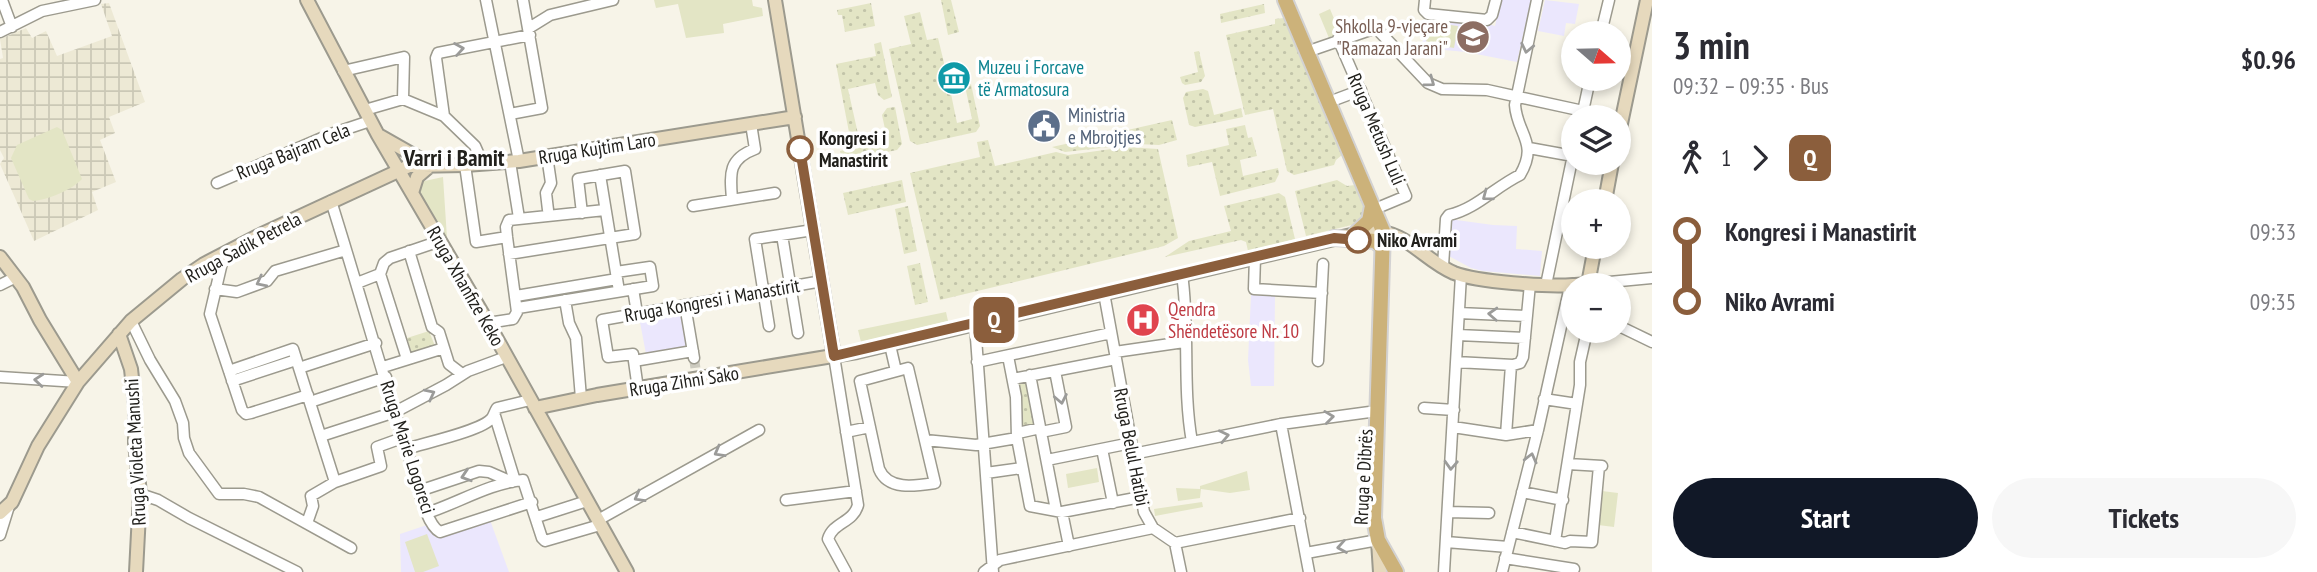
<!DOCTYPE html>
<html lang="en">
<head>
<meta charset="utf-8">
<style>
  body { margin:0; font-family:"PT Sans Narrow",sans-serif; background:#f7f7f7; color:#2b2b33; height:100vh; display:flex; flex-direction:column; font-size:26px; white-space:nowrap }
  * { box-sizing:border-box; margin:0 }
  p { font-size:23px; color:#7c7c81 }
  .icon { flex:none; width:38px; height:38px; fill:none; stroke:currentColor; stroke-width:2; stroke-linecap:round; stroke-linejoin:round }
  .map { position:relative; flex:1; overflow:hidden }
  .panel { display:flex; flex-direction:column; background:#fff; width:665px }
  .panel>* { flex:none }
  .badge { padding:0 14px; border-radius:10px; font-size:24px; line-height:46px }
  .needle { width:46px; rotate:110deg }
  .buttons { position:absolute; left:1561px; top:21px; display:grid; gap:14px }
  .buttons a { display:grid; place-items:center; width:70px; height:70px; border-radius:50%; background:#fff; box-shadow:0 4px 10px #0003; font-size:35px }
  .map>.badge { position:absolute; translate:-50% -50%; box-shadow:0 0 0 4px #fff }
  .legs { display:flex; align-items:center; gap:10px; height:77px; padding:0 21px; font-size:23px }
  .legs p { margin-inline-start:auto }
  .head { display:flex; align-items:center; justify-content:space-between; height:119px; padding:0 21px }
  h1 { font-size:38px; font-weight:700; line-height:52px }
  .cta { display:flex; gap:14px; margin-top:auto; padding:14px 21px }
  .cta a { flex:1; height:80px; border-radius:42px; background:#111827; color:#fff; font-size:28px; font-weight:700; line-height:80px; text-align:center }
  .cta a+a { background:#f7f7f7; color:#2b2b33 }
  ul { padding:0 21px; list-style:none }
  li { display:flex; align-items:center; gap:24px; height:70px; font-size:26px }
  li i { display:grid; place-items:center; width:10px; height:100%; margin:0 9px; background:currentColor }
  li i::after { content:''; width:18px; height:18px; margin:-9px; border:5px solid; border-radius:50%; background:#fff }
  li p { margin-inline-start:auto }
  li:first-child i { background:linear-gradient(#0000 50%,currentColor 0) }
  li:last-child i { background:linear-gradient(currentColor 50%,#0000 0) }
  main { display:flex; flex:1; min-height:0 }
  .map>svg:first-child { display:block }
  .industrial { fill:url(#industrial-grid) }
  .education { fill:#ebe7fd }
  .green { fill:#e3e5c5 }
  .park { fill:url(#park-dots) }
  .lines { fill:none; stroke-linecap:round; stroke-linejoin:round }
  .street-tunnel { stroke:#cccabf; stroke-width:10; stroke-dasharray:10 5; stroke-linecap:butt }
  .street-casing { stroke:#9c9a8e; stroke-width:13 }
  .secondary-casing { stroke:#9c9a8e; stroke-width:16 }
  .primary-casing { stroke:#d3d2d2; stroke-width:18 }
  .street { stroke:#fff; stroke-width:10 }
  .secondary { stroke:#e6d9bd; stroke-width:12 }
  .primary { stroke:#ccb27a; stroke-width:14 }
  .oneway { stroke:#9b9b99 }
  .line-1-casing { stroke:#fff; stroke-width:16 }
  .line-1 { stroke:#8b5e3c; stroke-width:10 }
  .stop-1-dot { fill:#fff; stroke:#8b5e3c; stroke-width:3.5 }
  .labels { text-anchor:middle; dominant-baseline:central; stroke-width:7; stroke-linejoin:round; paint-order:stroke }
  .education-label { font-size:19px; fill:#785e54; stroke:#fff; text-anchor:end }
  .culture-label { font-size:19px; fill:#0d838f; stroke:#fff; text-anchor:start }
  .service-label { font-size:19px; fill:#4e5e75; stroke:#fff; text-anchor:start }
  .street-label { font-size:19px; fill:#21201c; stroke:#fff }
  .stop-label { font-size:19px; font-weight:bold; fill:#21201c; stroke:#fff; text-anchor:start }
  .health-label { font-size:19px; fill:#be3a42; stroke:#fff; text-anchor:start }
  .quarter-label { font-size:23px; font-weight:bold; fill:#21201c; stroke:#fff }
</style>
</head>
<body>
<main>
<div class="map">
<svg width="1652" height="572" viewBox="0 0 1652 572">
  <defs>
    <pattern id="industrial-grid" width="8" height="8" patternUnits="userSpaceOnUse" patternTransform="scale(1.75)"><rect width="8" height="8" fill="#ede9d5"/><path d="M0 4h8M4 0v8" fill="none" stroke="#cbc8b6"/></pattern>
    <pattern id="park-dots" width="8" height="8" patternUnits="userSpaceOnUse" patternTransform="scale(1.75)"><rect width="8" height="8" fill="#e3e5c5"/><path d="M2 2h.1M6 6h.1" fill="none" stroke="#c2c4a9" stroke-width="1.8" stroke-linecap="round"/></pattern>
  </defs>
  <rect width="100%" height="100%" fill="#f7f4e8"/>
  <path class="industrial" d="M 109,3 L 145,102 L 109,117 L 115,133 L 100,140 L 116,182 L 92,192 L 98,210 L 34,241 L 0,164 L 4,158 L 0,150 L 0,59 L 3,58 L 0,39 L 26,28 L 32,38 L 46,31 L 57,56 L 112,36 L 101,4 Z"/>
  <path class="education" d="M 1501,0 L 1531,0 L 1517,62 L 1466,52 L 1422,48 L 1425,17 L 1478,21 L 1495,26 Z
    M 1545,0 L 1579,4 L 1575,24 L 1566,23 L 1564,36 L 1538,31 Z
    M 1449,219 L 1493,225 L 1517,226 L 1516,249 L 1542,251 L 1540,276 L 1483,271 L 1471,268 L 1447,255 Z
    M 1251,295 L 1275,296 L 1274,386 L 1251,386 L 1248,360 Z
    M 682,310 L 688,347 L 646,354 L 639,317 Z
    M 490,520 L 509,572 L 401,572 L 400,534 L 430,524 L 435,537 Z"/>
  <path class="green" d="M 654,0 L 752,0 L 753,6 L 762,8 L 763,16 L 723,24 L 724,33 L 686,38 L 678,4 L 656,8 Z
    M 1330,9 L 1340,33 L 1329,38 L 1319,14 Z
    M 1429,22 L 1458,26 L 1454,48 L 1426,43 Z
    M 57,127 L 62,130 L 82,179 C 72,190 47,200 33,201 L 29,199 L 11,158 L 17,145 Z
    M 443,177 L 447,238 L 417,191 L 420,182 Z
    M 946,312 L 948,321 L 861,342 L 858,330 Z
    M 1097,468 L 1099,482 L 1068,488 L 1066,474 Z
    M 1247,471 L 1250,490 L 1230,493 L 1201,489 L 1200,498 L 1178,501 L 1176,488 L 1200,489 L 1200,486 Z
    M 1602,491 L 1618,493 L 1614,527 L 1598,525 Z
    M 1202,502 L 1203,507 L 1155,516 L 1154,509 Z
    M 427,534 L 439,566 L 423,572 L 415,572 L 405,542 Z"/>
  <path class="park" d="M 941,0 L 951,0 L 959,32 L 948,35 Z
    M 871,3 L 875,26 L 845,32 L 842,15 L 838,15 L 837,10 Z
    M 1264,4 L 1265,13 L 1221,23 L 1220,14 Z
    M 920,12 L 927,40 L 938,38 L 946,71 L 940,73 L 944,90 L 950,89 L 957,123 L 972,119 L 965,86 L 971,84 L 980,126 L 976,132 L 917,145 L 910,141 L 889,49 L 911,44 L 904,16 Z
    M 1284,18 L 1342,155 L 1336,160 L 1334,165 L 1294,175 L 1287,171 L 1273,109 L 1245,115 L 1226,35 L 1275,24 L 1275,19 Z
    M 881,42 L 892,97 L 884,100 L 878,95 L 875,83 L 848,89 L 858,134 L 885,129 L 882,115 L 887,108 L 895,107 L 902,144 L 897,150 L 842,161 L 840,151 L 852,148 L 836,64 L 876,56 L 874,44 Z
    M 1199,51 L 1205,76 L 1201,82 L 1185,85 L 1182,83 L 1180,77 L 1198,72 L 1194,52 Z
    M 1203,89 L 1208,91 L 1214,115 L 1241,108 L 1243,117 L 1195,127 L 1189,125 L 1183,98 L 1186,92 Z
    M 1172,120 L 1177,140 L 1159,145 L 1137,144 L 1065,152 L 1052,147 Z
    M 1245,125 L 1248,138 L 1252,137 L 1257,156 L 1240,160 L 1243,176 L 1278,168 L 1279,174 L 1275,182 L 1220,196 L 1212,162 L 1188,167 L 1186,155 L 1229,145 L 1226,129 Z
    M 988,140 L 995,166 L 1056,152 L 1068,155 L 1126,147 L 1158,149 L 1178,238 L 1164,246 L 940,300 L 910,173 L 980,157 L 977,142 Z
    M 902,180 L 906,202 L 848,215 L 843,193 Z
    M 1337,180 L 1347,186 L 1355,185 L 1365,210 L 1360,223 L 1306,236 L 1295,191 Z
    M 1279,193 L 1285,197 L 1295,239 L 1248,251 L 1246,242 L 1241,240 L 1165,257 L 1189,241 L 1231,231 L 1224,206 Z
    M 908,206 L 917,251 L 904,254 L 895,209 Z
    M 920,263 L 928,302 L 915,305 L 907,266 Z
    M 429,331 L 435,346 L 412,354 L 407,338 Z
    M 1028,381 L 1036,425 L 1021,428 C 1019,412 1021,399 1018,383 Z"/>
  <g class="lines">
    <path class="street-tunnel" d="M 694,358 L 696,372"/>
    <g class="street-casing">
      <path id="street" d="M 2,0 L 12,27
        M 486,0 L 519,161
        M 1425,0 L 1424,10 L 1428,14 L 1487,20 L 1492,15 L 1496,0
        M 529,28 L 550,15 L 613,0
        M 0,32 L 42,11 L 95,0
        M 1601,33 L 1609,0
        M 1338,39 L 1406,196 L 1382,206
        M 1315,49 L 1376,28 L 1428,83 L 1442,89 L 1487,90 L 1583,111
        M 343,71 L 404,57 L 403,99
        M 1337,99 L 1361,90
        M 365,110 L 403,99 L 444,116 L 475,146 L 483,164
        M 510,114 L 542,108 L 523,0
        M 444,116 L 436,58 L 438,53 L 530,35
        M 1582,116 L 1590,79
        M 1529,148 L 1573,156
        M 547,156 L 551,183 L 546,193 L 548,210
        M 510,162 L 519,218
        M 465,165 L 476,242 L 507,237
        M 600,175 L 619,291
        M 217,183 L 331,134 L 370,121
        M 732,199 C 730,174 728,159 755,149 L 751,124
        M 331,201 C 359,290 384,381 413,470 C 418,485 426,525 440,532 L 532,502
        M 693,206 L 775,193
        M 782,235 L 798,333
        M 409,251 L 432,327 L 439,332 L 449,364 L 462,374
        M 224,254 L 210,314 L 242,410 L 246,414 L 251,413 L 308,395
        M 509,254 L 635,234 L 625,171 L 578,179 L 582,213
        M 1255,257 L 1254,289 L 1322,293
        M 1443,266 L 1446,219 L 1449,215 C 1476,209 1495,187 1520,175 C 1539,143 1517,134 1515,105 L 1537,0
        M 380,274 L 407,359
        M 1182,274 C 1190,330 1182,386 1192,442
        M 357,283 L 380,274 L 384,263 L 390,258 L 440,241
        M 1588,284 L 1652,278
        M 0,285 L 16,277
        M 1546,285 L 1573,155
        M 215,289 L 237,292 L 267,281 L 275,271 L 346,250
        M 633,289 L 637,313
        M 1104,293 L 1144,512 L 1153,528 L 1175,543 L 1181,572
        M 516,296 L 617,279
        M 565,300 L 569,323 L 576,338 L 581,398
        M 685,305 L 694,358
        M 518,308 L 653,286 L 650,267 L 616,272
        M 1459,313 L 1527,316
        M 131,321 L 150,360 L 175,401 L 183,423 L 184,438 L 189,453 L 219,494 L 244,494 L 259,497 L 351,548
        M 488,323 L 513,319 L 517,312 L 507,237 L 506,227 L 509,220 L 605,210
        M 975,324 L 993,572
        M 769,326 L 755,239 L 813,230
        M 1619,326 L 1652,342
        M 1458,335 L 1525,338
        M 890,345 L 896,371
        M 1115,352 L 1184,342
        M 834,356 L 858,505 C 853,523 833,522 828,539 L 846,572
        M 1008,356 L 1016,397 L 1017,438 L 1030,506 L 1062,512 L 1141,497
        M 634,361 L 693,351
        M 1318,361 L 1323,264
        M 977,362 L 1111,333
        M 1456,362 L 1513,365 L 1520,363 L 1523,357 L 1530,284
        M 383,367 L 444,348
        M 299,368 L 376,343
        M 908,368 L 935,483 C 916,486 888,491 879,469 L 860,381 Z
        M 229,371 L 293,349 L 335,482
        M 1030,375 L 1056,510
        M 0,377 L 78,382
        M 1013,379 L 1116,359
        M 232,381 L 296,360
        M 638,389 L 633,354 L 608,357 L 602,320 L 822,281
        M 1544,399 L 1577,404
        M 310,402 L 386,377
        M 1424,408 L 1454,410
        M 495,416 L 515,481
        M 1281,424 L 1309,572
        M 1453,427 L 1506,435 L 1538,430
        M 846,432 L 870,427
        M 1041,432 L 1066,427 L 1055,371
        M 1018,433 L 1040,428
        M 1506,435 L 1511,365
        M 321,436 L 395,412 L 446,385 L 468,371 L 506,357
        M 925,440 L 976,445 L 1017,438
        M 406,449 C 424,443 482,431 492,418 C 494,415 495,411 497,408 L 530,400
        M 1102,449 L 1113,503
        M 1133,454 L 1281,424 L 1377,411
        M 1047,460 L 1131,443
        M 1568,464 L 1602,466
        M 986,473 L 1022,468
        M 419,491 L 479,471 L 489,472 L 512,482
        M 1522,492 L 1563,500
        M 140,494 L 158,500 L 189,518 L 297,572
        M 786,500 L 856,491
        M 1062,512 L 1069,546
        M 1448,512 L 1489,513
        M 427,513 C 458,503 490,483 523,480 L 542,538 L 545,541 L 600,525
        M 537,517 L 587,501
        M 598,520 L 759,430
        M 307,523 L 313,506 L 311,496 L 335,482 L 381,466 L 377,447 L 402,438
        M 1512,532 L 1565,543 L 1570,541 L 1592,542 L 1599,466
        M 0,535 L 9,506
        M 1555,541 L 1580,385 L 1580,362 L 1587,331
        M 1446,542 L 1508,547
        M 1175,543 L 1300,518
        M 1306,553 L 1378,540
        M 1505,558 L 1574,569
        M 984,572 L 1000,560 L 1153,528
        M 1444,572 L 1461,275
        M 1502,572 L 1538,430 L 1570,286"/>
    </g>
    <g class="secondary-casing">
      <path id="secondary" d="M 307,0 L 378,135 L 488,323 L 627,572
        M 775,0 L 834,356
        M 1619,133 L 1647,0
        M 380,136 L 431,165
        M 412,193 L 417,177 L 431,165
        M 1605,201 L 1612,163
        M 0,257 L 23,287 L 40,320 L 78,382
        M 1575,285 L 1588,284 L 1595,247
        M 119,334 L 131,369 L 135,405 L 135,443 L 140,494 L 136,572
        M 535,408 L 597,395 L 857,352 L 1368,231 C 1406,229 1423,260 1454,273 C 1478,282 1547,287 1573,285
        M 0,513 L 12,502 L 38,446 L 78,382 L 131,321 L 182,279 L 204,264 L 262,234 L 409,166 L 465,165 L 519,161 L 795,117
        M 1378,541 L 1380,572"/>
    </g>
    <g class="primary-casing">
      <path id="primary" d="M 1285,0 L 1383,231 L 1374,518 L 1378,540 L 1396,572
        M 1356,233 L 1369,221 L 1372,206
        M 1334,238 L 1375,241 L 1383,248"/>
    </g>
    <use href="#street" class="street"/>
    <use href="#secondary" class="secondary"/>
    <use href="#primary" class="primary"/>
  </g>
  <defs><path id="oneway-chevron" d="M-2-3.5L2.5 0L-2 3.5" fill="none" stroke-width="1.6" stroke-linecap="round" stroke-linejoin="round" transform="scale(1.75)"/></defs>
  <g class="oneway">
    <use href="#oneway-chevron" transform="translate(1527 48) rotate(102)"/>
    <use href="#oneway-chevron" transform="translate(459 49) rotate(-9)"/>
    <use href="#oneway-chevron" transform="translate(1430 82) rotate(36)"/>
    <use href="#oneway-chevron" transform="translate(1487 196) rotate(143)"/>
    <use href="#oneway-chevron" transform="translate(261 282) rotate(153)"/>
    <use href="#oneway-chevron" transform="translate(1493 314) rotate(-177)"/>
    <use href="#oneway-chevron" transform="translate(39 380) rotate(-175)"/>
    <use href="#oneway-chevron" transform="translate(430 394) rotate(-27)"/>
    <use href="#oneway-chevron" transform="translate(1061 399) rotate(79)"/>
    <use href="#oneway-chevron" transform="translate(1329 417) rotate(-7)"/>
    <use href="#oneway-chevron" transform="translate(1224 436) rotate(-12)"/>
    <use href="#oneway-chevron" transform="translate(719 452) rotate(151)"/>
    <use href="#oneway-chevron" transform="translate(1531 458) rotate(-76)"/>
    <use href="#oneway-chevron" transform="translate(1451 465) rotate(93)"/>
    <use href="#oneway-chevron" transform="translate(466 476) rotate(162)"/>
    <use href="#oneway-chevron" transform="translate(639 497) rotate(151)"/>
    <use href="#oneway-chevron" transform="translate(1342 547) rotate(170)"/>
  </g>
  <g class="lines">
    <g class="line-1-casing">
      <path id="line-1" d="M 800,149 L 834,356 L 1334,238 L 1358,240"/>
    </g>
    <use href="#line-1" class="line-1"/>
  </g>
  <defs>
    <g id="school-disc" transform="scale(1.75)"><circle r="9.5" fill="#8d6e63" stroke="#fff"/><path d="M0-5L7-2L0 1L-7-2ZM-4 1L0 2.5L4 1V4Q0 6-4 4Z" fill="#fff"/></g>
    <g id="museum-disc" transform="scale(1.75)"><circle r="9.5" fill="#0f9aa8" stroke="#fff"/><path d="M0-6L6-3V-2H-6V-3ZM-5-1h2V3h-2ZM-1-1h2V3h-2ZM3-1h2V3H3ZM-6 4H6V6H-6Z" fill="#fff"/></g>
    <g id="civic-disc" transform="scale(1.75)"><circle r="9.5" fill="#5c6f8a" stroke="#fff"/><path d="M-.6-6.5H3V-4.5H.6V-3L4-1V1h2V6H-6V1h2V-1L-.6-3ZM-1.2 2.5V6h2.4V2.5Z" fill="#fff"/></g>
    <g id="hospital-disc" transform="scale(1.75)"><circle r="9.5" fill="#e0444e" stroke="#fff"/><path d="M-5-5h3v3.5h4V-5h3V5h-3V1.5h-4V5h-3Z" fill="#fff"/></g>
  </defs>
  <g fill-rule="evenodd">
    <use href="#school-disc" x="1473" y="37"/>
    <use href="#museum-disc" x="954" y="78"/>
    <use href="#civic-disc" x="1044" y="126"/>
    <use href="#hospital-disc" x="1143" y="320"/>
  </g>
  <g class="stop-1-dot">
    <circle cx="800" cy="149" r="12"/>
    <circle cx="1358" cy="240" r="12"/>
  </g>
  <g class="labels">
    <g class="education-label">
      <text x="1448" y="26">Shkolla 9-vjeçare<tspan x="1448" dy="22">"Ramazan Jarani"</tspan></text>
    </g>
    <g class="culture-label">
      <text x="978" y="67">Muzeu i Forcave<tspan x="978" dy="22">të Armatosura</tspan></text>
    </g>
    <g class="service-label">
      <text x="1068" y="115">Ministria<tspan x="1068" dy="22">e Mbrojtjes</tspan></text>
    </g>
    <g class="street-label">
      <text transform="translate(1377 129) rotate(67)">Rruga Metush Luli</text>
      <text transform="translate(597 148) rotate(-9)">Rruga Kujtim Laro</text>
      <text transform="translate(293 151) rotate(-22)">Rruga Bajram Cela</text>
      <text transform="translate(243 247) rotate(-28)">Rruga Sadik Petrela</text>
      <text transform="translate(466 286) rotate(60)">Rruga Xhanfize Keko</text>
      <text transform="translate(712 300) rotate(-10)">Rruga Kongresi i Manastirit</text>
      <text transform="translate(684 381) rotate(-9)">Rruga Zihni Sako</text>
      <text transform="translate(408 447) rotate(72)">Rruga Marie Logoreci</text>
      <text transform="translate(1132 447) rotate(79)">Rruga Belul Hatibi</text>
      <text transform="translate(135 452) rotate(-93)">Rruga Violeta Manushi</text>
      <text transform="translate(1363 477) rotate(-87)">Rruga e Dibrës</text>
    </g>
    <g class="stop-label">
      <text x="819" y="138">Kongresi i<tspan x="819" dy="22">Manastirit</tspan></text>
      <text x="1377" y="240">Niko Avrami</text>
    </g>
    <g class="health-label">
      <text x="1168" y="309">Qendra<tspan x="1168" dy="22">Shëndetësore Nr. 10</tspan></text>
    </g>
    <g class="quarter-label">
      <text x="454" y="157">Varri i Bamit</text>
    </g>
  </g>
</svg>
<div class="buttons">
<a><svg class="needle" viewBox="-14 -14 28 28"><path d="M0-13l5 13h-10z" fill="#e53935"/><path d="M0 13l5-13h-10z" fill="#7c7c81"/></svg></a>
<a><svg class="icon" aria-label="layers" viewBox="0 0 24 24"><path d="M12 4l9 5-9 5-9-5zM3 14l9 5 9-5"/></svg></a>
<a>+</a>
<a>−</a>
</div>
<b class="badge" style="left:994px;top:320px;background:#8b5e3c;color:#fff">Q</b>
</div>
<section class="panel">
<div class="head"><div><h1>3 min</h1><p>09:32 – 09:35 · Bus</p></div><b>$0.96</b></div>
<div class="legs"><svg class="icon" aria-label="walk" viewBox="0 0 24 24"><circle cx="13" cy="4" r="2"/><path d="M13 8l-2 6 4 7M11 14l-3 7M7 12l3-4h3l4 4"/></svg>1<svg class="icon" aria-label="forward" viewBox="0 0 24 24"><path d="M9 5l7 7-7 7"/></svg><b class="badge" style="background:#8b5e3c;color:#fff">Q</b></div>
<ul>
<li><i style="color:#8b5e3c"></i><b>Kongresi i Manastirit</b><p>09:33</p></li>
<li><i style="color:#8b5e3c"></i><b>Niko Avrami</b><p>09:35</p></li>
</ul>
<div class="cta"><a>Start</a><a>Tickets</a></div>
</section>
</main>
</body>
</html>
